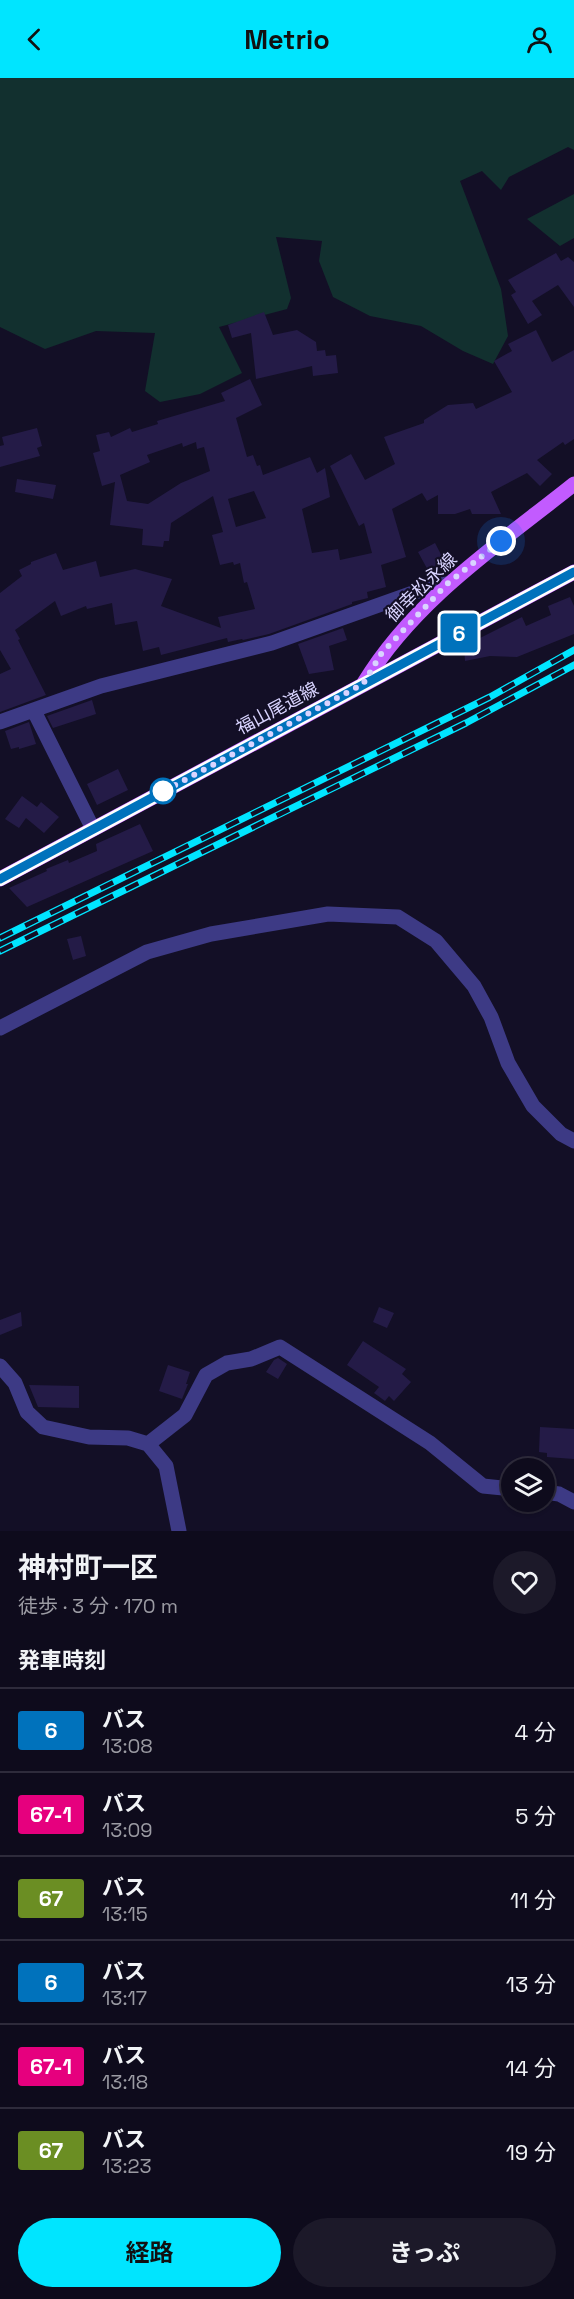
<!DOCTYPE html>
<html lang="ja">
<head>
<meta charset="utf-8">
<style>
  body { margin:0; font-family:"Space Grotesk","Noto Sans JP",sans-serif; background:#1c1929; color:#f1f3f6; height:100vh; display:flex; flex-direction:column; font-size:22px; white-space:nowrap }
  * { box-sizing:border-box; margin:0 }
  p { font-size:20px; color:#9b9ba3 }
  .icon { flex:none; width:33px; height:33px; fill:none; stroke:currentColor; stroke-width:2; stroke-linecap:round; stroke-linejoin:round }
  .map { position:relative; height:1453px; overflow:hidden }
  .sheet { display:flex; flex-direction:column; background:#0e0b1c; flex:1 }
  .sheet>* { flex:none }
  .badge { padding:0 12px; border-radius:4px; font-size:21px; line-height:39px }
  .tools { position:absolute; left:501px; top:1380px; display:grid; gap:12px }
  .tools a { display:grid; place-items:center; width:54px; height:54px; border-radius:50%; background:#0e0b1c; box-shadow:0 2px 4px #0004,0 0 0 2px #2e2b3b; font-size:30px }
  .you { position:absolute; width:30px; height:30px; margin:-15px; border:4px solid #fff; border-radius:50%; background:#1a73e8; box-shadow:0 0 0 9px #1a73e833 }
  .map>.badge { position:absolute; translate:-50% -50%; box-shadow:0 0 0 3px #fff }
  h2 { padding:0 18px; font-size:22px; line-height:54px }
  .round { display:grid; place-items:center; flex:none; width:63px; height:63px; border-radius:32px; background:#1c1929 }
  .summary { display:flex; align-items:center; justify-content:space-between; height:102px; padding:0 18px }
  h1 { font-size:28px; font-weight:700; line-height:45px }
  .primary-button { display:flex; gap:12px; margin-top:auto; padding:12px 18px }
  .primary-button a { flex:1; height:69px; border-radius:36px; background:#00e5ff; color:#111; font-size:24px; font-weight:700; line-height:69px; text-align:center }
  .primary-button a+a { background:#1c1929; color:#f1f3f6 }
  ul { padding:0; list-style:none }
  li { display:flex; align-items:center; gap:18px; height:84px; padding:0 18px; border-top:2px solid #2e2b3b }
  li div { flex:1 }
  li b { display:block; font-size:22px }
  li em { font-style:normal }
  li .badge { min-width:66px; font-weight:700; text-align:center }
  header { display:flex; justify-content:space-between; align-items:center; height:78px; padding:0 18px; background:#00e5ff; color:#111; font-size:27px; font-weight:700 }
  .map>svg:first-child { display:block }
  .green { fill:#12302f }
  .building { fill:#241b47; fill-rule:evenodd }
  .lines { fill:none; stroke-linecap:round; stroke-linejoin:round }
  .minor { stroke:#3d3a85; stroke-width:15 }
  .major { stroke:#c25bff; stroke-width:15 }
  .rail-casing { stroke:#00e5ff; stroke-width:7 }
  .rail { stroke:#130f26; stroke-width:4.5; stroke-dasharray:14; stroke-linecap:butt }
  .line-casing { stroke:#fff; stroke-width:14 }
  .line { stroke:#0072bc; stroke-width:9 }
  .walk { stroke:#d9d4ff; stroke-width:6; stroke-dasharray:0 10.8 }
  .stop-dot { fill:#fff; stroke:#0072bc; stroke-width:3 }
  .labels { text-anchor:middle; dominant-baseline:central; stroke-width:4.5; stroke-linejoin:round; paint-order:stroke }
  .street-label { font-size:18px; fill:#d9d4ff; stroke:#130f26 }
</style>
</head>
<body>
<header><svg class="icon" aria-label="back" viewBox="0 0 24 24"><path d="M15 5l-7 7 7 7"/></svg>Metrio<svg class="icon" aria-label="person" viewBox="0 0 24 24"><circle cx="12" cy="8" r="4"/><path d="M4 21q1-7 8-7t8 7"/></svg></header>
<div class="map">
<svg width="574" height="1453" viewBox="0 0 574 1453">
  <rect width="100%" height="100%" fill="#130f26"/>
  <path class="green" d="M 0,0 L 574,0 L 574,72 L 568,69 L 509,99 L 501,112 L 482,93 L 460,103 L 501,211 L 508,258 L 493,286 L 463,273 L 421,248 L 370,238 L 333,219 L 319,183 L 322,163 L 276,159 L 291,220 L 287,231 L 219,249 L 242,295 L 200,316 L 160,324 L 145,313 L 155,255 L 96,253 L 45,271 L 0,249 Z
    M 574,116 L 574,160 L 560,168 L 527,141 Z"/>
  <path class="building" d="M 556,175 L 561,183 L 568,179 L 574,184 L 574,229 L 558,207 L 532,223 L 542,237 L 528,246 L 511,217 L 516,214 L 508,202 Z
    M 264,234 L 273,257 L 297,252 L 316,264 L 317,273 L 325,272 L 326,278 L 336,277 L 338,295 L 313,298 L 312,288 L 256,301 L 251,255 L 232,260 L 228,247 Z
    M 536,252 L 552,284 L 574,272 L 574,361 L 565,367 L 563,364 L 537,382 L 552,396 L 540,408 L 527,395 L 491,414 L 501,436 L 472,436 L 470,431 L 455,436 L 438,436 L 438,417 L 427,423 L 422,415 L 392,431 L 406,479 L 381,487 L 386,509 L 367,514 L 368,520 L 352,524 L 352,526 L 269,556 L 243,562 L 242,561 L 228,564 L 227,560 L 223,561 L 161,577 L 159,569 L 143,573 L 137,543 L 115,547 L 112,525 L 87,531 L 86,528 L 61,538 L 55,523 L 15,552 L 20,561 L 18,562 L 46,617 L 0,634 L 0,596 L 11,591 L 0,572 L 0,515 L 22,498 L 19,492 L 31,486 L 31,484 L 56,475 L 63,492 L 96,483 L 100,499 L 135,491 L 172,501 L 161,528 L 221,550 L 218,539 L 255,531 L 247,504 L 244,505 L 240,485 L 234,487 L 233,484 L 220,487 L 212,457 L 223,454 L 213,418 L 171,445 L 169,463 L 164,463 L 163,469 L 142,467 L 143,451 L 110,447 L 115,404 L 102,408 L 93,375 L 100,373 L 96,357 L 109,354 L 111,359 L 130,350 L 132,354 L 158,346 L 157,343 L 225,323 L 221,315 L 250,301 L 262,327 L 236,340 L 247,379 L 253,377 L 257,388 L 260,387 L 263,397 L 310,379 L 317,395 L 325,390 L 330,419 L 302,431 L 312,475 L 338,471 L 340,482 L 372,475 L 364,445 L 359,448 L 330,388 L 351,376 L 365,402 L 395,386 L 384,359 L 424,345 L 424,342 L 448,327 L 473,325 L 476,331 L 512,314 L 494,283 L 512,273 L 508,266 ZM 196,364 L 197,371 L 204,369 L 210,393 L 181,405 L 148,426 L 127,423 L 120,397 L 150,384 L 147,377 L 182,365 L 183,369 ZM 254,413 L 266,440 L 236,449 L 228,421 Z
    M 37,350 L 42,368 L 37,370 L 40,378 L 0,389 L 0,368 L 4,367 L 2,359 Z
    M 17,401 L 56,407 L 53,421 L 15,414 Z
    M 435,465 L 446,486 L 430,496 L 418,474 Z
    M 570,519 L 574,528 L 574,556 L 517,579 L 490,578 L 465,583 L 464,568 L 522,539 L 526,548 L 551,537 L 548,528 Z
    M 343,550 L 347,562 L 329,568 L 334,592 L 309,596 L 298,566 Z
    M 92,622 L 96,636 L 53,650 L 47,638 Z
    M 29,644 L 36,666 L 19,671 L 19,669 L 11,671 L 5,653 Z
    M 118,691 L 128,712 L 97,727 L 87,706 Z
    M 22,718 L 37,729 L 41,724 L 59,739 L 44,755 L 26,740 L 19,750 L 5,741 Z
    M 140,746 L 153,773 L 27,829 L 9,810 L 47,793 L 46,791 L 68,782 L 69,785 L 97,773 L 96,766 Z
    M 81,858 L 86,878 L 73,882 L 67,861 Z
    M 379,1229 L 394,1235 L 387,1250 L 373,1244 Z
    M 21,1234 L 22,1248 L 0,1257 L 0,1242 Z
    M 363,1263 L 406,1291 L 402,1296 L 411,1304 L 394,1323 L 389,1318 L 385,1323 L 374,1315 L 379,1309 L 347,1287 Z
    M 278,1280 L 287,1286 L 278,1301 L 266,1294 L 274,1282 Z
    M 168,1287 L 190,1294 L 186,1306 L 188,1306 L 182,1321 L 159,1313 Z
    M 29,1307 L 79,1308 L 79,1330 L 38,1329 Z
    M 540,1349 L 574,1351 L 574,1381 L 547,1379 L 547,1375 L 539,1374 Z"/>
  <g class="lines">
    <path class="minor" d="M 34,633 L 93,751
      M 0,644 L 101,608 L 272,565 L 438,506 L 447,506
      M 0,950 L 147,874 L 211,856 L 328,836 L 398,839 L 436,863 L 474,908 L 491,939 L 508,985 L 533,1028 L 561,1056 L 574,1063
      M 0,1288 L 15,1305 L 27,1334 L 43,1349 L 89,1359 L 128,1360 L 148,1366 L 166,1388 L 179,1453
      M 148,1366 L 185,1337 L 206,1297 L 227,1285 L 251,1281 L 280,1269 L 430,1365 L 483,1408 L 512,1411
      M 544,1414 L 559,1416 L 574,1424"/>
    <path class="major" d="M 364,605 C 415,521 499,466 574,406
      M 0,801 L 574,494"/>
    <g class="rail-casing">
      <path id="rail" d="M 0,860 L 490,619 L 574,572
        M 0,873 L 466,645 L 574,587"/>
    </g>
    <use href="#rail" class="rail"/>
  </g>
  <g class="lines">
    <g class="line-casing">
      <path id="line" d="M 0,801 L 574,494"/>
    </g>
    <use href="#line" class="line"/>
    <path class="walk" d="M 163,713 L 155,718 L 363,606 L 381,576 L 447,506 L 501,463"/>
  </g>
  <circle class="stop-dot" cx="163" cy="713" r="12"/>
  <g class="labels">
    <g class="street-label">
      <text transform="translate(421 509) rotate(-44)">御幸松永線</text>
      <text transform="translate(277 630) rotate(-28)">福山尾道線</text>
    </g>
  </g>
</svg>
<div class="tools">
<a><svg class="icon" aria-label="layers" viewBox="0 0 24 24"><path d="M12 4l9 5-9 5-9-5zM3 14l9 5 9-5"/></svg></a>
</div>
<div class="you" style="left:501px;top:463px"></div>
<b class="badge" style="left:459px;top:555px;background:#0072bc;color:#fff">6</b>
</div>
<section class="sheet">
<div class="summary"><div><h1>神村町一区</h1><p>徒歩 · 3 分 · 170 m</p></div><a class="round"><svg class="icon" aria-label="heart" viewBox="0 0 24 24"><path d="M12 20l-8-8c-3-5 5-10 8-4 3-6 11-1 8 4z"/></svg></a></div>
<h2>発車時刻</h2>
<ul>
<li><span class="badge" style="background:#0072bc;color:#fff">6</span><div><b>バス</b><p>13:08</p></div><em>4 分</em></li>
<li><span class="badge" style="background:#e6007e;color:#fff">67-1</span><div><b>バス</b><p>13:09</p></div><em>5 分</em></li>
<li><span class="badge" style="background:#6b8e23;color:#fff">67</span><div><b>バス</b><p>13:15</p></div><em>11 分</em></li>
<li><span class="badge" style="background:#0072bc;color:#fff">6</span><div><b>バス</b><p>13:17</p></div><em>13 分</em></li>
<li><span class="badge" style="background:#e6007e;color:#fff">67-1</span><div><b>バス</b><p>13:18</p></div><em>14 分</em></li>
<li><span class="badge" style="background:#6b8e23;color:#fff">67</span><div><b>バス</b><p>13:23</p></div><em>19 分</em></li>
</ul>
<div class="primary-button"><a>経路</a><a>きっぷ</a></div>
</section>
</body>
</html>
